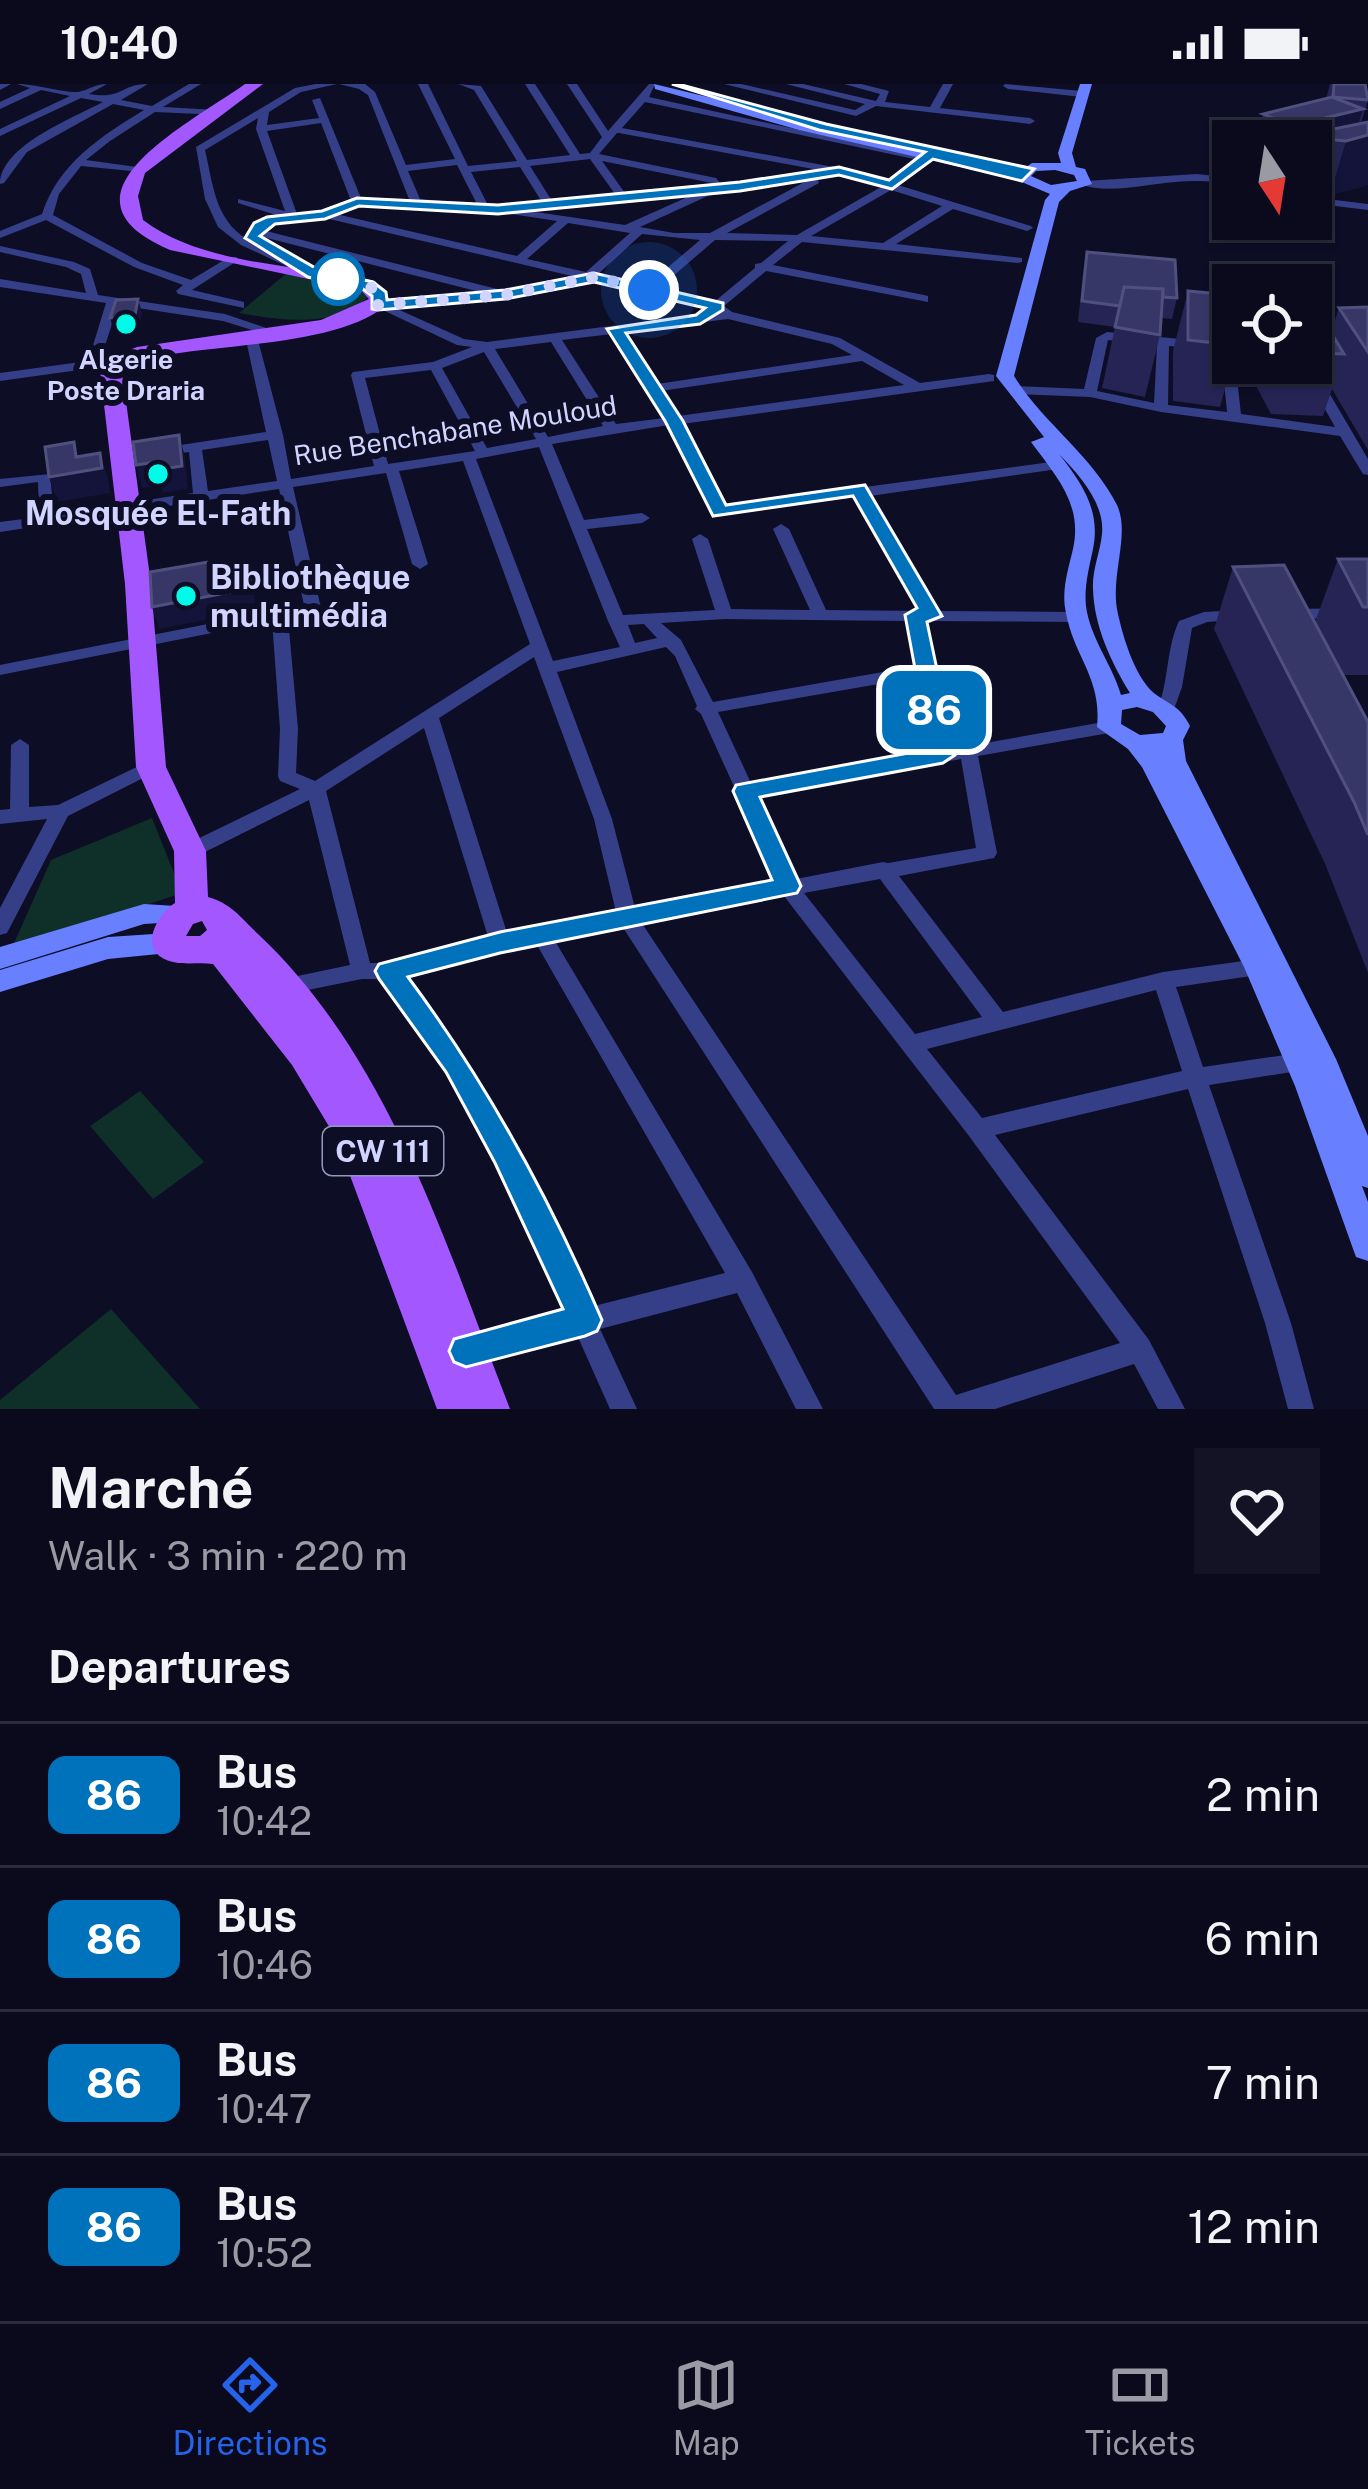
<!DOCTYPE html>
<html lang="en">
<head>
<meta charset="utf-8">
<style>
  body { margin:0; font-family:"Public Sans",sans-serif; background:#131325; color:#f1f3f6; height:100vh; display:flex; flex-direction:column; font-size:45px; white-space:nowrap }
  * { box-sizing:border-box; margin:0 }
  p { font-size:39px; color:#999aa3 }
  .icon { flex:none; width:66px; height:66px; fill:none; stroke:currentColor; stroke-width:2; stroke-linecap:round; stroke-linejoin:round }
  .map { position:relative; height:1325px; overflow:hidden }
  .panel { display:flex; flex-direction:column; background:#0a0a1c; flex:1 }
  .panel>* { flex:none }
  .badge { padding:0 24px; border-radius:18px; font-size:42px; line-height:78px }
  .needle { width:78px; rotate:168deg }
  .tools { position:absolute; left:1212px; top:36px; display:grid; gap:24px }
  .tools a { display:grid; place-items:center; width:120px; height:120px; border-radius:0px; background:#0a0a1c; box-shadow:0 3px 9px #0004,0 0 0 3px #2a2b3b; font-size:60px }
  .you { position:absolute; width:60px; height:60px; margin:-30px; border:9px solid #fff; border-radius:50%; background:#1a73e8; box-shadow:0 0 0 18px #1a73e833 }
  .map>.badge { position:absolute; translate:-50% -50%; box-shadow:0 0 0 6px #fff }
  h2 { padding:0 48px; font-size:45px; line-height:108px }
  .round { display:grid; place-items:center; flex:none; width:126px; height:126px; border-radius:0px; background:#131325 }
  .overview { display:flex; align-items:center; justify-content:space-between; height:204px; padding:0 48px }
  h1 { font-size:57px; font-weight:700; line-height:90px }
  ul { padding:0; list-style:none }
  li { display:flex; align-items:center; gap:36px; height:144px; padding:0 48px; border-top:3px solid #2a2b3b }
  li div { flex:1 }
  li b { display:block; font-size:45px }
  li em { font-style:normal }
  li .badge { min-width:132px; font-weight:700; text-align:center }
  .status { display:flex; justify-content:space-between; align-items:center; height:84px; padding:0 60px; background:#0a0a1c; direction:ltr }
  .status svg { height:33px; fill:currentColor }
  .tab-bar { display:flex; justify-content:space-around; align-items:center; height:168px; border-top:3px solid #2a2b3b; background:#0a0a1c; font-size:33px; color:#999aa3 }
  .tab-bar a { display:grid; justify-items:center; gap:6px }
  .tab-bar .on { color:#2563eb }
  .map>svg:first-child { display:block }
  .green { fill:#0f3029 }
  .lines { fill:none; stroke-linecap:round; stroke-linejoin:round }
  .street { fill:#343f88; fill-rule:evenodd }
  .secondary { fill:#687fff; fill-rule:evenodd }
  .primary { fill:#a358ff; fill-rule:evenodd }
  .wall { fill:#252455 }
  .shaded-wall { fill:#14133a }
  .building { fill:#373767; stroke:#50507f; stroke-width:3 }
  .line { fill:#0072bc; stroke:#fff; stroke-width:3 }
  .walk { stroke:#d1d4ff; stroke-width:12; stroke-dasharray:0 21.6 }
  .stop-dot { fill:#fff; stroke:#0072bc; stroke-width:6 }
  .poi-dot { fill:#00fce9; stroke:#0d0d25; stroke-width:4.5 }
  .labels { text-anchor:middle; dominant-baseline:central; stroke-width:12; stroke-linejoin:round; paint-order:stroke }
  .far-poi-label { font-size:27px; font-weight:bold; fill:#d1d4ff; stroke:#0d0d25 }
  .far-street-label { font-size:27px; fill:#d1d4ff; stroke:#0d0d25 }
  .shield { fill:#0d0d25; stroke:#9698be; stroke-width:3 }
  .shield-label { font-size:30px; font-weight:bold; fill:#d1d4ff }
  .poi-label { font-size:33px; font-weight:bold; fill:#d1d4ff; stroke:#0d0d25 }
</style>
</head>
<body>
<div class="status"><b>10:40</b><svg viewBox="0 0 49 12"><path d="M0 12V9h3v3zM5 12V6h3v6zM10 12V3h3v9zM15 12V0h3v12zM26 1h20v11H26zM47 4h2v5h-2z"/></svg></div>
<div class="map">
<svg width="1368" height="1325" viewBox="0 0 1368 1325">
  <rect width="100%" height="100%" fill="#0d0d25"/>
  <path class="green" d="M 288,188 L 354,200 L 368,213 C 334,245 280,236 239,229 Z
    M 152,734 L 182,809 L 11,866 L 51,776 Z
    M 140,1007 L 204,1078 L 153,1115 L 90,1042 Z
    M 111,1225 L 200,1325 L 0,1325 L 0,1316 Z"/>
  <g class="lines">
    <path class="street" d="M 0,0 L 11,0 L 0,6 Z
      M 17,0 C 35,0 64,9 78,8 C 89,6 95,0 107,0 L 89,10 C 123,16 120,0 148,0 L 121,16 L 152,22 L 189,0 L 201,0 L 163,23 L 218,26 L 221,27 L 221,31 L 155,28 L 110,57 L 86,76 L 137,83 L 141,84 L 141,88 L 81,82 L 59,110 L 53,131 L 142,179 L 191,196 L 229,173 L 237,173 L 237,177 L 192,206 L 244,218 L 244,224 L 178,210 L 176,207 L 183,201 L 134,183 L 46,136 L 0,154 L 0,147 L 42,130 C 58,80 101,52 144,26 L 113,20 L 27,68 L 4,99 L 0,100 C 0,62 73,34 103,18 L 81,14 L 0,52 L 0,45 L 70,12 L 41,6 L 0,25 L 0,18 L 30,4 Z
      M 316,0 L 337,0 L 301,8 L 269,28 L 267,41 L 319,34 L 312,16 L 320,14 L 361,114 L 409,115 L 368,11 L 359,5 L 339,0 L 365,0 L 375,8 L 406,81 L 455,75 L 418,0 L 428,0 L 468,82 L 517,77 L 474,6 L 458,0 L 481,2 L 527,76 L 570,71 L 525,0 L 535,0 L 580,70 L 590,69 L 602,53 L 567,0 L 577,0 L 608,47 L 649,0 L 655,0 L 649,13 L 919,72 L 914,75 L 645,18 L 622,44 L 839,84 L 888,99 L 930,68 L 935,71 L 934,73 L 898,101 L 1031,142 L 1033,144 L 1027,147 L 953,125 L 896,160 L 1022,174 L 1022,178 L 1018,179 L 802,158 L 773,181 L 924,211 L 928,212 L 928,218 L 766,187 L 724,222 L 732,228 L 840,254 L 920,299 L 989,290 L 994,291 L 994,297 L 682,340 L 725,423 L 852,405 L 859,401 L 865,403 L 1058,377 L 1065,381 L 1058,385 L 870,412 L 937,527 L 1077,528 L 1085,533 L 1077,538 L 924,537 L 951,665 L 1109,637 L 1118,643 L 1109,649 L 978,672 L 997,769 L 994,774 L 899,792 L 1003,928 L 1163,888 L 1258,875 L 1265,877 L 1268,883 L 1265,889 L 1258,891 L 1176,903 L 1203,983 L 1298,969 L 1306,971 L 1309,978 L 1306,985 L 1298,987 L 1209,1001 L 1291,1239 L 1314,1325 L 1288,1325 L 1265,1239 L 1188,1005 L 995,1051 L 1149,1256 L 1185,1325 L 1158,1325 L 1134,1280 L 995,1325 L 934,1325 L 622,842 L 555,857 L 752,1188 L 823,1325 L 796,1325 L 737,1209 L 600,1245 L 637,1325 L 610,1325 L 577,1251 L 466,1280 L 457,1276 L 453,1267 L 457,1258 L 567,1229 L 497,1076 L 448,986 L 383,895 L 362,895 L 288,910 L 281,908 L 277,902 L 281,896 L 288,894 L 350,881 L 309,716 L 197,772 L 183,772 L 180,767 L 183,762 L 300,705 L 280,697 L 278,692 L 280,645 L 272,537 L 0,591 L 0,581 L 304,521 L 279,405 L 0,448 L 0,438 L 39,433 L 38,398 L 0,403 L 0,395 L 50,390 L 54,430 L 193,409 L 189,368 L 161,372 L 154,368 L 161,364 L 266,348 L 246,256 L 252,252 L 258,256 L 283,351 L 291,395 L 374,382 L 351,291 L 353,288 L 433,278 L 472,263 L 457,261 L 372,221 L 378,217 L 384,219 L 484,209 L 259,152 L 267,163 L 320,190 L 310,193 L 241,161 L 218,143 L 205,115 L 196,63 L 295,4 ZM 258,34 L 256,45 L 285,127 L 238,115 L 238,119 L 279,132 C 261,134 251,141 247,155 C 215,136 213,100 205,66 ZM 321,39 L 351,117 L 323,128 L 297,130 L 267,47 ZM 617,49 L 619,49 L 824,87 L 720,99 L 716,94 L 599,70 ZM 590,75 L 615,110 L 552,117 L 530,82 ZM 602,77 L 712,99 L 625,109 ZM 457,81 L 477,120 L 420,115 L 408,87 ZM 520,83 L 542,118 L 530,120 L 530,124 L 534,125 L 701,107 L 625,141 L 488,121 L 471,88 ZM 834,89 L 881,103 L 797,151 L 727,149 L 819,99 L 817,94 L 833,92 ZM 810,95 L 710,149 L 674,149 L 640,143 L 710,111 L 708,106 ZM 891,106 L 942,122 L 883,159 L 811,152 ZM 386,119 L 498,128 L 557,137 L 517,172 L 336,130 L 359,121 ZM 325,134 L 576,193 L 505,207 L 262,146 L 274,139 ZM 568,139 L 630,149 L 586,188 L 527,175 ZM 642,150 L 700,156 L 646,202 L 597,191 ZM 715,156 L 788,157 L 761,179 L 755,180 L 755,184 L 714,218 L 658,205 ZM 593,197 L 707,223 L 703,228 L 704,230 L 487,258 L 464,255 L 395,224 L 505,215 ZM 728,235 L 832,260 L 852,271 L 657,300 L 623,248 ZM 612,250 L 665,334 L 616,340 L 562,256 ZM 551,258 L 603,342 L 548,353 L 495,265 ZM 484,268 L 536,355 L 487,364 L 442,284 ZM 862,277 L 904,301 L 678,332 L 661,307 ZM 431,286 L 475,367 L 388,380 L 365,294 ZM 669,341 L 715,431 L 856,413 L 921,527 L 826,526 L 789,445 L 781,440 L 773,445 L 810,526 L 731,525 L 708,455 L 700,450 L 692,455 L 715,526 L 623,531 L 587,445 L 642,439 L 650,434 L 642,429 L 584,436 L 552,360 ZM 268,356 L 277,397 L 208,407 L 202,366 ZM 539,363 L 608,537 L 620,563 L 553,577 L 476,375 ZM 463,377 L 530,560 L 315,697 L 296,689 L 298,645 L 288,534 L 319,528 L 321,524 L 293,403 L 386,389 L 412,480 L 420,485 L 428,480 L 399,387 ZM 725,535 L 908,537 L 917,582 L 713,618 L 681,556 L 661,539 ZM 644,540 L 657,554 L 635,559 L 628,541 ZM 666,563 L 675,572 L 697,622 L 695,625 L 701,630 L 778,799 L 635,824 L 612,735 L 557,588 ZM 534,573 L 594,735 L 616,828 L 508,852 L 439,634 ZM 919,593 L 933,668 L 751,699 L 718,628 ZM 424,644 L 489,856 L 389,879 L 370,879 L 326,707 ZM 961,675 L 976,764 L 888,779 L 883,778 L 796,795 L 757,711 ZM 880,795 L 982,933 L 915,950 L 804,809 ZM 784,812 L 969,1052 L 1120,1259 L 956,1311 L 641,838 ZM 537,861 L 725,1189 L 590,1223 L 514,1063 L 464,972 L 404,892 ZM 1156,906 L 1182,987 L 982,1034 L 927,965 Z
      M 724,0 L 741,0 L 855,26 L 865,20 L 786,0 L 803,0 L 876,17 L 880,10 L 844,0 L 861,0 L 889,7 L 885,18 L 930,23 L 943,0 L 953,0 L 940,24 L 1030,34 L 1035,37 L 1030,40 L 876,22 L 856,32 Z
      M 1005,0 L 1082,7 L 1087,10 L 1082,13 L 1008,5 L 1003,2 Z
      M 1197,90 L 1233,94 L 1233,100 C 1213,97 1195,96 1175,98 C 1145,100 1107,111 1080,100 L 1085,97 Z
      M 1311,113 L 1368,120 L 1368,126 L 1311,119 Z
      M 0,162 L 74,178 L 90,185 L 98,211 L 225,230 L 284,250 L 278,254 L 223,237 L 118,221 L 103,268 L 92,271 L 91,268 L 106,219 L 0,203 L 0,195 L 86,209 L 81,190 L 66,183 L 0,168 Z
      M 1107,248 L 1233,260 L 1241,330 L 1335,343 L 1299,279 L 1311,278 L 1368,375 L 1368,391 L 1363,390 L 1340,352 L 1161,328 L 1090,313 L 1015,310 L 1008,306 L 1015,302 L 1084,305 L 1096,254 ZM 1108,256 L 1157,261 L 1154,319 L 1097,307 ZM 1169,262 L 1221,267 L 1227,328 L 1168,321 Z
      M 110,274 L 116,278 L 115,281 L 0,297 L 0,289 Z
      M 1368,524 L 1368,534 L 1287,535 L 1279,530 L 1287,525 Z
      M 1241,526 L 1247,527 L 1249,531 L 1247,535 L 1207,538 L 1192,544 L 1182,603 L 1173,628 L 1161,628 L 1158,624 C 1169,596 1166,565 1179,537 L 1204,528 Z
      M 20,655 L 29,661 L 29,723 L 58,721 L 145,679 L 157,679 L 160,683 L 157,687 L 68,732 L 7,849 L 0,851 L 0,824 L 47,735 L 0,740 L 0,726 L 10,725 L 11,661 Z"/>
    <path class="secondary" d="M 654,0 L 1019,88 L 1032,79 L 1061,79 L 1058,69 L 1080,0 L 1092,0 L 1072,69 L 1076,83 L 1085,85 L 1092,100 L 1070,107 L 1059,118 L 1014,292 C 1043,339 1092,371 1117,421 C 1131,451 1109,493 1118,530 C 1123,553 1136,598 1158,612 C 1173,622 1181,624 1190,642 L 1183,656 L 1186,677 L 1336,975 L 1368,1052 L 1368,1104 L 1362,1102 L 1368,1118 L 1368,1177 L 1356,1173 L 1352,1162 L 1295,1002 L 1244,883 L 1142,683 L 1128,665 L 1097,643 C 1102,594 1074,573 1066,529 C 1061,507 1068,486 1073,465 C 1083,420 1056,392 1031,358 L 1044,353 L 996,292 L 1045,116 L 1050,110 L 1017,96 L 799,46 L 655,5 ZM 1055,86 L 1074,91 L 1077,97 L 1051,101 L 1031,92 L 1036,87 ZM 1059,370 C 1079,391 1105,419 1102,450 C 1100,469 1092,486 1093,505 C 1094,542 1111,578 1130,609 L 1121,611 C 1112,580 1090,554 1086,522 C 1084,503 1089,484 1093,465 C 1101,427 1082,399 1059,370 ZM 1137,623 L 1153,628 L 1166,642 L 1163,649 L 1140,651 L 1121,640 L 1122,626 Z
      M 144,820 L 192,823 L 195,830 L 192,837 L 144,840 L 0,885 L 0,863 Z
      M 169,849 L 179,852 L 183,860 L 179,868 L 108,875 L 0,908 L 0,886 L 108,853 Z"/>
    <path class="primary" d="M 245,0 L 263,0 L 145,89 L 138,112 L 143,136 C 206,183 301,180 375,197 L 391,217 C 339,268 193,257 121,281 L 151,500 L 166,683 L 206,767 L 208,813 C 232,820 240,833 258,850 C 389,973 446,1161 510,1325 L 437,1325 L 336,1054 L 292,981 L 213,880 C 200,878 186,881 173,878 C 137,870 154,833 175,819 L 174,767 L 136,683 L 125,500 L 99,278 L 137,263 L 321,236 L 369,215 L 361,206 L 170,166 C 43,112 191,39 245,0 ZM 202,837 L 207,846 L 200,852 L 186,852 L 193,840 Z"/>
  </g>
  <path class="wall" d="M 1330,0 L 1365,0 L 1368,16 L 1361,39 L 1368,38 L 1368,101 L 1330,111 L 1311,110 L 1311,57 L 1256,57 L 1263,30 L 1326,15 Z
    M 1087,168 L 1177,214 L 1172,235 L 1161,234 L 1160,251 L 1145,313 L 1102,304 L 1115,243 L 1078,238 L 1083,188 Z
    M 1188,207 L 1233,211 L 1233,276 L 1220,323 L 1173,317 L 1173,267 Z
    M 1368,223 L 1368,366 L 1332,305 L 1323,332 L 1271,330 L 1244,279 L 1311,279 L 1311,224 L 1331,249 L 1339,224 Z
    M 1338,475 L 1368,475 L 1368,591 L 1343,591 L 1367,636 L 1368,634 L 1368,889 L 1326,782 L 1214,545 L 1233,483 L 1315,538 Z"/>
  <path class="shaded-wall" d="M 1363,25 L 1354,55 L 1368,51 L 1368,101 L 1330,111 L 1346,57 L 1320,53 L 1325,34 Z
    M 138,215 L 142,229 L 139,245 L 114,248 L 110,234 Z
    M 179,351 L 185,373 L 188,405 L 163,409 L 161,401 L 142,404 L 136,381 L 156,378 Z
    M 74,358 L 82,382 L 100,369 L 108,394 L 110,409 L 57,418 L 49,393 L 76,373 Z
    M 214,477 L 220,499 L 249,489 L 257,526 L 159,545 L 152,523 Z"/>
  <path class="building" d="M 1334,0 L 1365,0 L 1368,16 L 1333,13 Z
    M 1332,13 L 1363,25 L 1325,34 L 1324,47 L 1368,38 L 1368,51 L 1346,57 L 1325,55 L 1263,30 Z
    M 1087,168 L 1175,176 L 1177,214 L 1163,213 L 1163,205 L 1124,203 L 1120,222 L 1082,217 Z
    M 1124,203 L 1163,205 L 1160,251 L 1115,243 Z
    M 1188,207 L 1233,211 L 1233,261 L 1188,256 Z
    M 138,215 L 135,231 L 110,234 L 116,216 Z
    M 1368,223 L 1368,268 L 1339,224 Z
    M 1311,224 L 1316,224 L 1344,270 L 1311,269 Z
    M 179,351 L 182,382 L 157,386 L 156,378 L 136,381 L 133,358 Z
    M 74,358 L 76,373 L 100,369 L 102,384 L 49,393 L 45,363 Z
    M 1338,475 L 1368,475 L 1368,523 L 1363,523 Z
    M 214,477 L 217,495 L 249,489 L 252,504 L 152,523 L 150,488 Z
    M 1284,481 L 1368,638 L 1368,751 L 1354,718 L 1233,483 Z"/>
  <path class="line" d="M 672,0 L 678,0 L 826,40 L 1034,85 L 1022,97 L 933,75 L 892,105 L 839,91 L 740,107 L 498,130 L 359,122 L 325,135 L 275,140 L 260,152 L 319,186 L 373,198 L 386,208 L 387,216 L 505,206 L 594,189 L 723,219 L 723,226 L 700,240 L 626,249 L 683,337 L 726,421 L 865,401 L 942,532 L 927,538 L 955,671 L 943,679 L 760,713 L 801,802 L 797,809 L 500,869 L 408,893 C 487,999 550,1115 602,1236 L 597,1247 L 585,1252 L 466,1283 L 454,1278 L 449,1267 L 454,1255 L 563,1225 L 495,1079 L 446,988 L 379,895 L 375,887 L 379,880 L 500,848 L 772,796 L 733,707 L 736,701 L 930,665 L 905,531 L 917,524 L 853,412 L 713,432 L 665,337 L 607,245 L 696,231 L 705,224 L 594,198 L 505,215 L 378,226 L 372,225 L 372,212 L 363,205 L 308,193 L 245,154 L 254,139 L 267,133 L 322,127 L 357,114 L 498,121 L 740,98 L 839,83 L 889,96 L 925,68 L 819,46 Z"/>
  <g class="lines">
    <path class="walk" d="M 338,195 L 334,194 L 368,201 L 380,211 L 378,221 L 505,211 L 594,193 L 649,206"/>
  </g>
  <circle class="stop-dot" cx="338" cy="195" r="24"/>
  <g class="poi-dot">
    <circle cx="126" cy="240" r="12"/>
    <circle cx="158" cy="390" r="12"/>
    <circle cx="186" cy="512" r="12"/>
  </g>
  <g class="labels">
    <g class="far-poi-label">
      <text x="126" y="275">Algerie<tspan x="126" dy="31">Poste Draria</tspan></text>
    </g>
    <g class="far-street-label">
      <text transform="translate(455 346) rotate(-9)">Rue Benchabane Mouloud</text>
    </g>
    <rect class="shield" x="323" y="1043" width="120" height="48" rx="9"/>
    <g class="shield-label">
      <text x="383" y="1067">CW 111</text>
    </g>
    <g class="poi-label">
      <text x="158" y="429">Mosquée El-Fath</text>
      <text x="210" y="493" text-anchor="start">Bibliothèque<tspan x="210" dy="38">multimédia</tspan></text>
    </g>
  </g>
</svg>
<div class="tools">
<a><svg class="needle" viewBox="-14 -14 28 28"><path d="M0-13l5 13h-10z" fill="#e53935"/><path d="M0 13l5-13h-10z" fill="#999aa3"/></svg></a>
<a><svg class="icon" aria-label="locate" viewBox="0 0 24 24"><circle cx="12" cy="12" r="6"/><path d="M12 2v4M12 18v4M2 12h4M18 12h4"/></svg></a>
</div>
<div class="you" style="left:649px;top:206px"></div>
<b class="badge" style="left:934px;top:626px;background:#0072bc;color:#fff">86</b>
</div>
<section class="panel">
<div class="overview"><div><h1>Marché</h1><p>Walk · 3 min · 220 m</p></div><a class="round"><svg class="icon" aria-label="heart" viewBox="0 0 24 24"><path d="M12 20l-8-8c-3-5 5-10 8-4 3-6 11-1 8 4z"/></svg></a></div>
<h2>Departures</h2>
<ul>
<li><span class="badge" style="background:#0072bc;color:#fff">86</span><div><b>Bus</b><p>10:42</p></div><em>2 min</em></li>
<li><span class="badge" style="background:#0072bc;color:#fff">86</span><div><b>Bus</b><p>10:46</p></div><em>6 min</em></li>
<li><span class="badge" style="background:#0072bc;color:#fff">86</span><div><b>Bus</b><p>10:47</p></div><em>7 min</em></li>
<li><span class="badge" style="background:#0072bc;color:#fff">86</span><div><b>Bus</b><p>10:52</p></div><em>12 min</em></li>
</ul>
</section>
<nav class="tab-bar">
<a class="on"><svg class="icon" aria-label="directions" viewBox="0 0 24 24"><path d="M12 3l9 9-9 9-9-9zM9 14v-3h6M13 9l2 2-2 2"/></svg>Directions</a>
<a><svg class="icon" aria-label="map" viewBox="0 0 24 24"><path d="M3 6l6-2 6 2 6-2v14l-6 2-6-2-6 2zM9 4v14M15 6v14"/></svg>Map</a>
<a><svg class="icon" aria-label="tickets" viewBox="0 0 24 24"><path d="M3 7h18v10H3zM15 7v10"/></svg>Tickets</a>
</nav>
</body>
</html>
